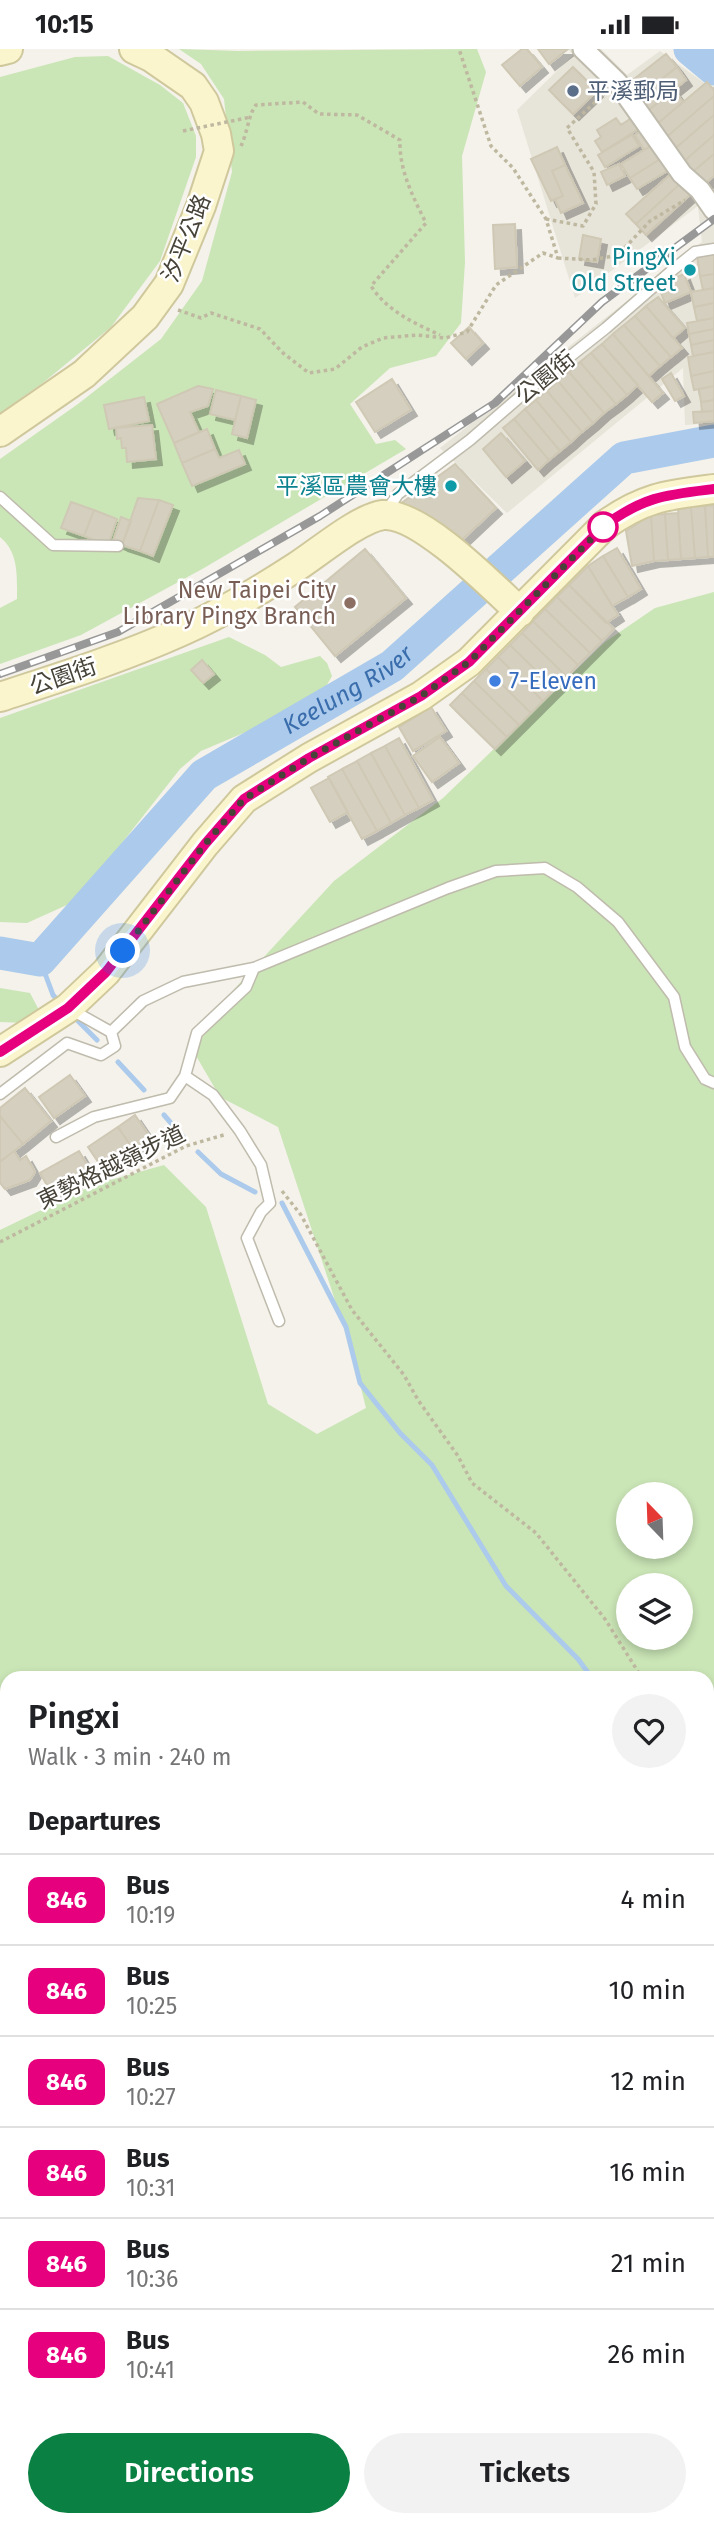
<!DOCTYPE html>
<html lang="en">
<head>
<meta charset="utf-8">
<style>
  body { margin:0; font-family:"Fira Sans","Noto Sans TC",sans-serif; background:#f2f2f2; color:#202124; height:100vh; display:flex; flex-direction:column; font-size:26px; white-space:nowrap }
  * { box-sizing:border-box; margin:0 }
  p { font-size:23px; color:#757577 }
  .icon { flex:none; width:38px; height:38px; fill:none; stroke:currentColor; stroke-width:2; stroke-linecap:round; stroke-linejoin:round }
  .map { position:relative; flex:1; overflow:hidden }
  .details { position:absolute; left:0px; top:1622px; width:714px; height:856px; display:flex; flex-direction:column; background:#fff; border-radius:21px 21px 0 0; box-shadow:0 4px 10px #0003 }
  .details>* { flex:none }
  .badge { padding:0 14px; border-radius:10px; font-size:24px; line-height:46px }
  .needle { width:46px; rotate:337deg }
  .controls { position:absolute; left:616px; top:1433px; display:grid; gap:14px }
  .controls a { display:grid; place-items:center; width:77px; height:77px; border-radius:50%; background:#fff; box-shadow:0 4px 10px #0003; font-size:35px }
  .you { position:absolute; width:35px; height:35px; margin:-18px; border:5px solid #fff; border-radius:50%; background:#1a73e8; box-shadow:0 0 0 10px #1a73e833 }
  .map>.badge { position:absolute; translate:-50% -50%; box-shadow:0 0 0 4px #fff }
  h2 { padding:0 28px; font-size:26px; line-height:63px }
  .round { display:grid; place-items:center; flex:none; width:74px; height:74px; border-radius:37px; background:#f2f2f2 }
  .headline { display:flex; align-items:center; justify-content:space-between; height:119px; padding:0 28px }
  h1 { font-size:33px; font-weight:600; line-height:52px }
  .primary-button { display:flex; gap:14px; margin-top:auto; padding:14px 28px }
  .primary-button a { flex:1; height:80px; border-radius:42px; background:#0b8043; color:#fff; font-size:28px; font-weight:600; line-height:80px; text-align:center }
  .primary-button a+a { background:#f2f2f2; color:#202124 }
  ul { padding:0; list-style:none }
  li { display:flex; align-items:center; gap:21px; height:91px; padding:0 28px; border-top:2px solid #e0e0e0 }
  li div { flex:1 }
  li b { display:block; font-size:26px }
  li em { font-style:normal }
  li .badge { min-width:77px; font-weight:700; text-align:center }
  .status { display:flex; justify-content:space-between; align-items:center; height:49px; padding:0 35px; background:#fff; direction:ltr }
  .status svg { height:19px; fill:currentColor }
  .map>svg:first-child { display:block }
  .residential { fill:#e7e4d9 }
  .green { fill:#cae5b6; fill-rule:evenodd }
  .lines { fill:none; stroke-linecap:round; stroke-linejoin:round }
  .stream { stroke:#accaeb; stroke-width:5 }
  .river { stroke:#accaeb; stroke-width:33 }
  .building { fill:#d5cfc0; stroke:#cfc8b4; stroke-width:2; filter:url(#shadow) }
  .lane-casing { stroke:#bfbbad; stroke-width:13 }
  .street-casing { stroke:#bfbbad; stroke-width:23 }
  .secondary-casing { stroke:#d0c89d; stroke-width:32 }
  .path { stroke:#bfb8a0; stroke-width:3.5; stroke-dasharray:3.5 3.5; stroke-linecap:butt }
  .lane { stroke:#fff; stroke-width:10 }
  .street { stroke:#fff; stroke-width:19 }
  .secondary { stroke:#fbf5cd; stroke-width:28 }
  .rail-casing { stroke:#989898; stroke-width:8 }
  .rail { stroke:#fff; stroke-width:5; stroke-dasharray:16; stroke-linecap:butt }
  .path-bridge { stroke:#bfb8a0; stroke-width:3.5; stroke-dasharray:3.5 3.5; stroke-linecap:butt }
  .line-casing { stroke:#fff; stroke-width:16 }
  .line { stroke:#e6007e; stroke-width:10 }
  .walk { stroke:#474339; stroke-width:7; stroke-dasharray:0 12.6 }
  .service-dot { fill:#5c6f8a; stroke:#fff; stroke-width:2.5 }
  .culture-dot { fill:#0f9aa8; stroke:#fff; stroke-width:2.5 }
  .stop-dot { fill:#fff; stroke:#e6007e; stroke-width:3.5 }
  .education-dot { fill:#8d6e63; stroke:#fff; stroke-width:2.5 }
  .shop-dot { fill:#3f7fe0; stroke:#fff; stroke-width:2.5 }
  .labels { text-anchor:middle; dominant-baseline:central; stroke-width:5; stroke-linejoin:round; paint-order:stroke }
  .service-label { font-size:23px; fill:#4e5e75; stroke:#fff; text-anchor:start }
  .street-label { font-size:23px; fill:#474339; stroke:#fff }
  .culture-label { font-size:23px; fill:#0d838f; stroke:#fff; text-anchor:end }
  .education-label { font-size:23px; fill:#785e54; stroke:#fff; text-anchor:end }
  .shop-label { font-size:23px; fill:#366cbe; stroke:#fff; text-anchor:start }
  .water-label { font-size:24px; font-style:italic; fill:#396dac; stroke:#fff }
</style>
</head>
<body>
<div class="status"><b>10:15</b><svg viewBox="0 0 49 12"><path d="M0 12V9h3v3zM5 12V6h3v6zM10 12V3h3v9zM15 12V0h3v12zM26 1h20v11H26zM47 4h2v5h-2z"/></svg></div>
<div class="map">
<svg width="714" height="2477" viewBox="0 0 714 2477">
  <defs>
    <filter id="shadow"><feDropShadow dx="6" dy="6" stdDeviation="0" flood-color="#0004"/></filter>
  </defs>
  <rect width="100%" height="100%" fill="#f4f2ea"/>
  <path class="residential" d="M 568,0 L 601,0 L 627,26 L 660,2 L 714,41 L 714,374 L 685,376 L 683,319 L 507,464 L 440,399 L 702,193 L 698,157 L 575,249 L 517,61 L 573,6 Z"/>
  <path class="green" d="M 179,0 L 238,2 L 477,0 L 486,23 L 462,107 L 465,213 L 461,274 L 436,307 L 390,319 L 350,355 L 376,395 L 395,391 L 406,400 L 204,519 L 81,586 L 0,615 L 0,559 L 17,550 C 17,528 19,503 0,488 L 0,410 L 78,355 L 161,290 L 202,232 L 232,123 L 224,50 L 201,15 Z
    M 108,7 L 160,36 L 183,54 L 196,87 L 196,108 L 160,212 L 111,278 L 44,333 L 0,364 L 0,28 L 75,8 Z
    M 714,543 L 714,2477 L 0,2477 L 0,1181 L 93,1136 L 164,1116 L 206,1158 L 268,1355 L 317,1385 L 366,1359 L 352,1303 L 278,1078 L 220,1048 L 195,1005 L 215,961 L 334,832 L 443,749 L 605,593 L 655,559 ZM 628,1446 L 681,1446 L 681,1498 L 628,1498 ZM 628,1536 L 681,1536 L 681,1589 L 628,1589 ZM 7,1629 L 707,1629 L 707,2471 L 7,2471 Z
    M 229,588 L 265,606 L 281,618 L 320,607 L 327,614 L 332,627 L 324,641 L 281,668 L 201,702 L 180,720 L 100,822 L 69,855 L 27,874 L 0,873 L 0,669 Z
    M 0,939 L 30,944 L 40,963 L 27,974 L 0,973 Z"/>
  <g class="lines">
    <path class="stream" d="M 40,911 L 53,946 L 60,954
      M 72,966 L 97,991
      M 118,1013 L 144,1041
      M 164,1066 L 183,1088
      M 198,1103 L 221,1125 L 255,1143
      M 282,1154 L 346,1278 L 360,1334 L 400,1384 L 432,1416 L 506,1537 L 578,1610 L 592,1629
      M 707,1782 L 714,1788"/>
    <g class="river">
      <path d="M 690,0 L 714,20"/>
      <path id="s1" d="M 0,904 L 40,911 L 204,726 L 392,617 L 624,409 L 714,392"/>
    </g>
  </g>
  <path class="building" d="M 522,0 L 527,0 L 542,18 L 520,37 L 502,16 Z
    M 538,0 L 568,0 L 549,15 Z
    M 666,5 L 677,18 L 635,51 L 624,38 Z
    M 573,18 L 597,42 L 573,65 L 549,41 Z
    M 677,18 L 686,31 L 645,64 L 635,51 Z
    M 707,33 L 714,41 L 714,47 L 662,92 L 656,76 Z
    M 674,41 L 683,53 L 656,76 L 645,64 Z
    M 714,47 L 714,66 L 671,103 L 662,92 Z
    M 714,66 L 714,86 L 681,115 L 671,103 Z
    M 633,68 L 640,79 L 602,103 L 595,92 L 601,88 L 597,81 L 616,69 L 621,76 Z
    M 644,80 L 654,95 L 644,101 L 635,86 Z
    M 632,86 L 639,97 L 605,118 L 598,106 Z
    M 714,86 L 714,105 L 688,127 L 681,115 Z
    M 654,95 L 662,109 L 630,129 L 621,115 Z
    M 557,98 L 565,116 L 552,122 L 563,147 L 551,152 L 531,110 Z
    M 714,105 L 714,127 L 699,140 L 688,127 Z
    M 662,109 L 669,121 L 637,140 L 630,129 Z
    M 619,115 L 625,127 L 607,136 L 601,123 Z
    M 565,116 L 583,154 L 561,164 L 555,150 L 563,147 L 552,122 Z
    M 672,124 L 681,134 L 636,175 L 626,165 Z
    M 681,134 L 691,145 L 646,186 L 636,175 Z
    M 515,175 L 517,218 L 495,220 L 493,176 Z
    M 583,186 L 601,190 L 597,213 L 579,210 Z
    M 714,204 L 714,225 L 700,227 L 697,207 Z
    M 684,225 L 691,243 L 665,254 L 658,236 Z
    M 714,225 L 714,239 L 703,241 L 700,227 Z
    M 714,239 L 714,254 L 694,258 L 691,243 Z
    M 658,248 L 685,279 L 673,289 L 646,257 Z
    M 714,254 L 714,269 L 697,272 L 694,258 Z
    M 646,257 L 682,299 L 671,308 L 635,267 Z
    M 635,267 L 671,308 L 660,317 L 624,276 Z
    M 714,269 L 714,280 L 689,285 L 687,274 Z
    M 624,276 L 660,317 L 649,327 L 613,285 Z
    M 469,278 L 483,294 L 466,310 L 451,294 Z
    M 714,280 L 714,291 L 691,296 L 689,285 Z
    M 613,285 L 663,344 L 652,353 L 602,295 Z
    M 714,291 L 714,303 L 693,307 L 691,296 Z
    M 602,295 L 638,336 L 627,346 L 591,304 Z
    M 714,303 L 714,322 L 691,327 L 688,308 Z
    M 591,304 L 627,346 L 616,355 L 580,313 Z
    M 580,313 L 616,355 L 604,364 L 569,323 Z
    M 714,322 L 714,337 L 694,341 L 691,327 Z
    M 569,323 L 604,364 L 593,374 L 558,332 Z
    M 671,324 L 684,347 L 675,352 L 662,330 Z
    M 392,330 L 411,361 L 375,383 L 356,353 Z
    M 558,332 L 593,374 L 582,383 L 547,342 Z
    M 198,337 L 213,340 L 208,357 L 190,363 L 199,383 L 174,394 L 157,355 Z
    M 714,337 L 714,351 L 701,353 L 699,340 Z
    M 216,341 L 241,347 L 235,371 L 210,365 Z
    M 547,342 L 582,383 L 571,393 L 536,351 Z
    M 241,347 L 256,351 L 247,389 L 232,385 Z
    M 144,348 L 149,372 L 109,380 L 104,356 Z
    M 536,351 L 571,393 L 560,402 L 525,360 Z
    M 714,351 L 714,362 L 702,363 L 701,353 Z
    M 525,360 L 560,402 L 549,411 L 514,370 Z
    M 714,362 L 714,372 L 694,374 L 693,363 Z
    M 514,370 L 549,411 L 538,421 L 503,379 Z
    M 152,376 L 156,410 L 127,413 L 126,399 L 122,399 L 121,389 L 117,390 L 116,379 Z
    M 207,380 L 215,400 L 182,414 L 174,394 Z
    M 501,384 L 525,412 L 506,428 L 483,400 Z
    M 215,400 L 219,409 L 239,401 L 245,415 L 192,437 L 182,414 Z
    M 455,415 L 496,459 L 461,492 L 447,479 L 396,458 Z
    M 138,449 L 159,451 L 140,502 L 122,496 Z
    M 159,451 L 173,456 L 153,507 L 140,502 Z
    M 71,453 L 94,461 L 84,487 L 61,479 Z
    M 714,456 L 714,508 L 708,508 L 705,457 Z
    M 705,457 L 708,508 L 695,509 L 691,458 Z
    M 691,458 L 695,509 L 681,510 L 678,459 Z
    M 94,461 L 117,470 L 108,496 L 84,487 Z
    M 678,464 L 681,510 L 668,511 L 665,465 Z
    M 665,465 L 668,511 L 654,512 L 651,466 Z
    M 651,466 L 654,512 L 632,517 L 626,482 Z
    M 121,468 L 131,472 L 122,496 L 113,492 Z
    M 617,499 L 641,540 L 628,548 L 603,507 Z
    M 365,500 L 406,549 L 335,607 L 295,558 Z
    M 603,507 L 628,548 L 612,557 L 588,517 Z
    M 588,517 L 618,566 L 606,574 L 569,536 Z
    M 569,536 L 614,580 L 602,592 L 557,548 Z
    M 557,548 L 602,592 L 590,604 L 545,560 Z
    M 545,560 L 590,604 L 578,616 L 533,572 Z
    M 533,572 L 578,616 L 567,628 L 522,584 Z
    M 522,584 L 567,628 L 555,640 L 510,596 Z
    M 510,596 L 555,640 L 543,652 L 498,608 Z
    M 498,608 L 543,652 L 531,664 L 486,620 Z
    M 202,611 L 214,625 L 203,634 L 191,621 Z
    M 486,620 L 531,664 L 519,676 L 474,632 Z
    M 474,632 L 519,676 L 507,688 L 462,644 Z
    M 462,644 L 507,688 L 495,700 L 450,656 Z
    M 431,658 L 446,682 L 413,702 L 399,678 Z
    M 440,688 L 459,714 L 432,733 L 413,707 Z
    M 399,689 L 433,751 L 419,759 L 385,697 Z
    M 385,697 L 419,759 L 405,766 L 371,704 Z
    M 371,704 L 405,766 L 391,774 L 357,712 Z
    M 357,712 L 391,774 L 377,782 L 342,720 Z
    M 342,720 L 377,782 L 362,790 L 328,728 Z
    M 329,729 L 348,763 L 330,773 L 311,739 Z
    M 70,1026 L 85,1047 L 54,1069 L 39,1048 Z
    M 25,1039 L 51,1072 L 23,1095 L 0,1067 L 0,1059 Z
    M 135,1066 L 152,1091 L 135,1103 L 118,1078 Z
    M 0,1067 L 23,1095 L 1,1112 L 0,1110 Z
    M 118,1078 L 135,1103 L 105,1123 L 88,1098 Z
    M 14,1102 L 20,1111 L 26,1107 L 35,1123 L 30,1131 L 5,1140 L 0,1134 L 0,1113 Z
    M 79,1102 L 92,1124 L 53,1147 L 40,1124 Z"/>
  <g class="lines">
    <g class="lane-casing">
      <path id="lane" d="M 0,448 L 53,496 L 118,497
        M 386,463 L 398,445 L 470,391 L 529,340 L 606,279 L 675,219 L 695,203 L 714,200
        M 70,960 L 111,983 L 143,952 L 183,933 L 254,919 L 448,839 L 496,822 L 545,819 L 577,838 L 618,873 L 674,948 L 685,998 L 705,1030 L 714,1034
        M 185,1027 L 213,1046 L 240,1082 L 261,1116 L 270,1154 L 261,1163 L 247,1189 L 279,1272
        M 0,1045 L 67,994 L 101,1006 L 115,997 L 111,983
        M 56,1088 L 94,1068 L 170,1049 L 185,1027 L 197,984 L 246,938 L 254,919"/>
    </g>
    <g class="street-casing">
      <path id="street" d="M 583,0 L 617,33 L 682,125 L 700,141 L 714,161"/>
    </g>
    <g class="secondary-casing">
      <path id="secondary" d="M 0,2 L 8,0
        M 0,383 L 84,325 L 145,268 L 169,235 L 201,157 L 219,102 L 216,85 L 204,53 L 193,37 L 151,8 L 134,0
        M 0,648 C 61,628 122,609 180,583 C 221,565 259,542 296,518 C 318,504 359,469 383,466 C 420,463 493,538 520,563
        M 0,1003 L 68,959 L 106,923 L 205,795 L 244,750 L 309,709 L 421,647 L 469,613 L 605,476 C 644,448 667,446 714,440"/>
    </g>
    <path class="path" d="M 241,97 C 247,85 249,64 256,56 L 303,53 L 319,65 L 357,66 L 400,91 C 399,121 413,148 426,174 L 371,237 C 387,262 414,274 440,286
      M 546,170 L 583,177 L 596,155 L 594,123 L 567,79 L 604,45
      M 558,209 L 592,211 L 618,206 L 650,172 L 685,151
      M 178,261 L 201,269 L 211,264 L 260,280 L 283,304 L 309,324 L 335,320 L 362,298 L 383,289 L 417,286 L 445,289 L 467,283 L 496,236 L 543,204 L 558,209 L 546,170 L 513,119 L 491,97 L 459,0
      M 282,1142 L 301,1166 L 352,1261 L 404,1326 L 418,1351 L 458,1407 L 472,1434 L 536,1484 L 605,1570 L 642,1629
      M 0,1193 L 186,1097 L 227,1085
      M 707,1730 L 714,1735
      M 707,2462 L 714,2457
      M 666,2477 L 683,2471"/>
    <use href="#lane" class="lane"/>
    <use href="#street" class="street"/>
    <use href="#secondary" class="secondary"/>
    <g class="rail-casing">
      <path id="rail" d="M 0,625 L 118,583 L 320,467 L 495,354 L 602,253 L 714,170"/>
    </g>
    <use href="#rail" class="rail"/>
    <path class="path-bridge" d="M 183,82 L 251,68"/>
  </g>
  <g class="lines">
    <g class="line-casing">
      <path id="line" d="M 0,1003 L 68,959 L 106,923 L 205,795 L 244,750 L 309,709 L 421,647 L 469,613 L 605,476 C 646,447 665,446 714,440"/>
    </g>
    <use href="#line" class="line"/>
    <path class="walk" d="M 123,902 L 205,795 L 244,750 L 309,709 L 421,647 L 469,613 L 605,476 L 603,478"/>
  </g>
  <circle class="service-dot" cx="573" cy="42" r="7"/>
  <g class="culture-dot">
    <circle cx="690" cy="221" r="7"/>
    <circle cx="451" cy="437" r="7"/>
  </g>
  <circle class="stop-dot" cx="603" cy="478" r="14"/>
  <circle class="education-dot" cx="350" cy="554" r="7"/>
  <circle class="shop-dot" cx="495" cy="632" r="7"/>
  <g class="labels">
    <g class="service-label">
      <text x="587" y="42">平溪郵局</text>
    </g>
    <g class="street-label">
      <text transform="translate(186 189) rotate(-68)">汐平公路</text>
      <text transform="translate(545 328) rotate(-39)">公園街</text>
      <text transform="translate(63 627) rotate(-19)">公園街</text>
      <text transform="translate(111 1118) rotate(-26)">東勢格越嶺步道</text>
    </g>
    <g class="culture-label">
      <text x="676" y="208">PingXi<tspan x="676" dy="26">Old Street</tspan></text>
      <text x="437" y="437">平溪區農會大樓</text>
    </g>
    <g class="education-label">
      <text x="336" y="541">New Taipei City<tspan x="336" dy="26">Library Pingx Branch</tspan></text>
    </g>
    <g class="shop-label">
      <text x="509" y="632">7-Eleven</text>
    </g>
    <g class="water-label">
      <text stroke="none"><textPath href="#s1" startOffset="455">Keelung River</textPath></text>
    </g>
  </g>
</svg>
<div class="controls">
<a><svg class="needle" viewBox="-14 -14 28 28"><path d="M0-13l5 13h-10z" fill="#e53935"/><path d="M0 13l5-13h-10z" fill="#757577"/></svg></a>
<a><svg class="icon" aria-label="layers" viewBox="0 0 24 24"><path d="M12 4l9 5-9 5-9-5zM3 14l9 5 9-5"/></svg></a>
</div>
<div class="you" style="left:123px;top:902px"></div>
<section class="details">
<div class="headline"><div><h1>Pingxi</h1><p>Walk · 3 min · 240 m</p></div><a class="round"><svg class="icon" aria-label="heart" viewBox="0 0 24 24"><path d="M12 20l-8-8c-3-5 5-10 8-4 3-6 11-1 8 4z"/></svg></a></div>
<h2>Departures</h2>
<ul>
<li><span class="badge" style="background:#e6007e;color:#fff">846</span><div><b>Bus</b><p>10:19</p></div><em>4 min</em></li>
<li><span class="badge" style="background:#e6007e;color:#fff">846</span><div><b>Bus</b><p>10:25</p></div><em>10 min</em></li>
<li><span class="badge" style="background:#e6007e;color:#fff">846</span><div><b>Bus</b><p>10:27</p></div><em>12 min</em></li>
<li><span class="badge" style="background:#e6007e;color:#fff">846</span><div><b>Bus</b><p>10:31</p></div><em>16 min</em></li>
<li><span class="badge" style="background:#e6007e;color:#fff">846</span><div><b>Bus</b><p>10:36</p></div><em>21 min</em></li>
<li><span class="badge" style="background:#e6007e;color:#fff">846</span><div><b>Bus</b><p>10:41</p></div><em>26 min</em></li>
</ul>
<div class="primary-button"><a>Directions</a><a>Tickets</a></div>
</section>
</div>
</body>
</html>
